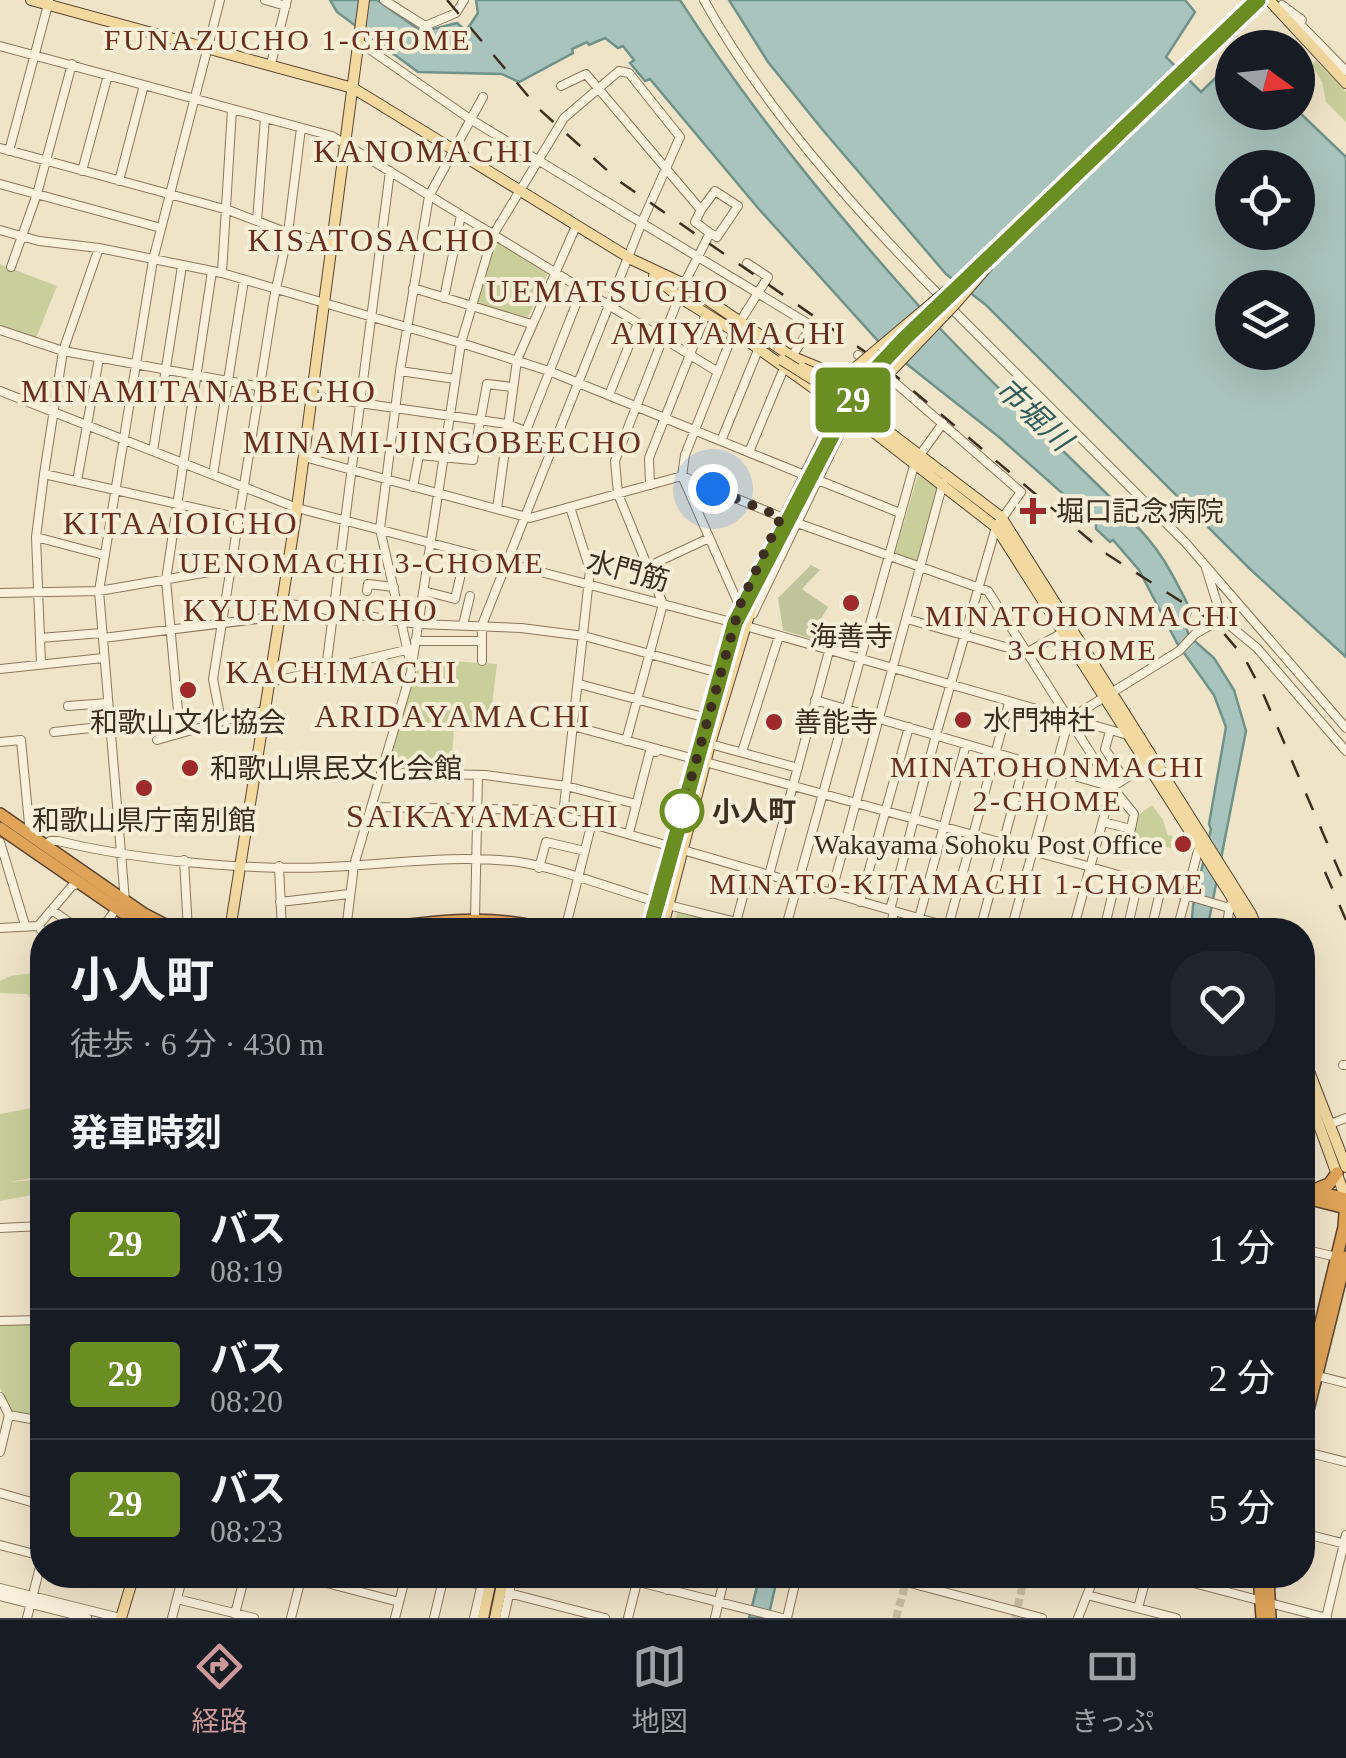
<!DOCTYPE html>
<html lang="ja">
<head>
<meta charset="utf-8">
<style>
  body { margin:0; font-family:"Times New Roman","Noto Sans JP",serif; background:#20242c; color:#f1f3f6; height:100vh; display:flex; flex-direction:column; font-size:38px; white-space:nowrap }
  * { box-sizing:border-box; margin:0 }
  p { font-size:32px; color:#9ea1a6 }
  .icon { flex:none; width:55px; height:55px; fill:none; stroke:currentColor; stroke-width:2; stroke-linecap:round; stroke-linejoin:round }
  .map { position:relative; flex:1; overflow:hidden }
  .sheet { position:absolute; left:30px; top:918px; width:1285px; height:670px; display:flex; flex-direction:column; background:#171b24; border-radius:40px; box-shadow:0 10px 40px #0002 }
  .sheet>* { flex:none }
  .badge { padding:0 20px; border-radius:8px; font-size:35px; line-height:65px }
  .needle { width:65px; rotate:105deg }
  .controls { position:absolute; left:1215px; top:30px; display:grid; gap:20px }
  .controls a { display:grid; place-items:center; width:100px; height:100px; border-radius:50%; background:#171b24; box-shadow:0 10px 40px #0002; font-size:50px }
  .you { position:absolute; width:50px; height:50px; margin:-25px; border:8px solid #fff; border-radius:50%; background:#1a73e8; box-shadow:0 0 0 15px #1a73e833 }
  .map>.badge { position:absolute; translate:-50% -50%; box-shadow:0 0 0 5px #fff }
  h2 { padding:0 40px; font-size:38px; line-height:90px }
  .round { display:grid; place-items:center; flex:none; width:105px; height:105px; border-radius:40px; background:#20242c }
  .head { display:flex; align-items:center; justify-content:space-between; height:170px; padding:0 40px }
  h1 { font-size:48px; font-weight:700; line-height:75px }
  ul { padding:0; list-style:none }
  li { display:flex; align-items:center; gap:30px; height:130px; padding:0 40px; border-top:2px solid #363941 }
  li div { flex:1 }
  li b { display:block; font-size:38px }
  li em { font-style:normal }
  li .badge { min-width:110px; font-weight:700; text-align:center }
  .tab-bar { display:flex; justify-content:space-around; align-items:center; height:140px; border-top:2px solid #363941; background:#171b24; font-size:28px; color:#9ea1a6 }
  .tab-bar a { display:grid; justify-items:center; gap:5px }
  .tab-bar .on { color:#cc999b }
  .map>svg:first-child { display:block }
  .green { fill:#c9cf9b }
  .cemetery { fill:#bfc49a }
  .water { fill:#a9c4bc; stroke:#6f938a; stroke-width:2.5; fill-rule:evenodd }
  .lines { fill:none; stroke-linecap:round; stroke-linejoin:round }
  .minor-tunnel { stroke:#ccc0a6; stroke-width:8; stroke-dasharray:8 4; stroke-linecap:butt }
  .minor-casing { stroke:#8d765c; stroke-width:10 }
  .major-casing { stroke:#5b4430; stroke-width:12 }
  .highway-casing { stroke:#5b4430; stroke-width:14 }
  .minor { stroke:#faf1dc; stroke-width:8 }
  .major { stroke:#f3d9a0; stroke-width:10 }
  .highway { stroke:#e0a458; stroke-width:11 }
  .rail { stroke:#3d2e20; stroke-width:2.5; stroke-dasharray:18 18; stroke-linecap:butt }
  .major-bridge-casing { stroke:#5b4430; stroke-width:12; stroke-linecap:butt }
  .major-bridge { stroke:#f3d9a0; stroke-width:10 }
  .line-casing { stroke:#fff; stroke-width:22 }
  .line { stroke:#6b8e23; stroke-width:15 }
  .walk { stroke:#3d2e20; stroke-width:10; stroke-dasharray:0 18 }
  .poi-dot { fill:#9e2a2b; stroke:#f7eed8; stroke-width:4 }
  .stop-dot { fill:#fff; stroke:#6b8e23; stroke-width:5 }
  .labels { text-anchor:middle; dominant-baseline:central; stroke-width:8; stroke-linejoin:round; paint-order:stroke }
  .poi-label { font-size:28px; fill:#3d2e20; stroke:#f7eed8; text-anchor:start }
  .street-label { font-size:28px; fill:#3d2e20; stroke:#f7eed8 }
  .stop-label { font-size:28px; font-weight:bold; fill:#3d2e20; stroke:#f7eed8; text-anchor:start }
  .neighbourhood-label { font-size:30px; letter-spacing:2.5px; fill:#6b2e1e; stroke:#f7eed8 }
  .water-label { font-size:30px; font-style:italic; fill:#2f5d5a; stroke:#f7eed8 }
  .quarter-label { font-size:32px; letter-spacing:2.5px; fill:#6b2e1e; stroke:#f7eed8 }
</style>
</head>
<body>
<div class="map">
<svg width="1346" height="1618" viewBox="0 0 1346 1618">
  <rect width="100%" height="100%" fill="#f0e4c8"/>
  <path class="green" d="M 1316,61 L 1346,92 L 1346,122 L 1326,102 L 1322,82 L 1312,65 Z
    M 499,242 L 548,273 L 527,319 L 477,302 L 495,243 Z
    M 0,264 L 57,286 L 36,338 L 0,326 Z
    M 918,475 L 938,489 L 918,563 L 894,556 Z
    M 417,659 L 497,664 L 489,730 L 454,729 L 451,771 L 387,770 Z
    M 1152,805 L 1163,820 L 1168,836 L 1171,835 L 1182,851 L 1137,839 L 1132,832 L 1137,816 Z
    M 678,910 L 730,924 L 731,930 L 672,930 Z
    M 42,972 L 42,1007 L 37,1008 L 27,994 L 0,993 L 0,981 L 10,976 Z
    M 42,1106 L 42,1176 L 10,1182 L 42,1179 L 42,1193 L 0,1201 L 0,1114 Z
    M 42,1323 L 42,1417 L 11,1410 L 0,1388 L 0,1324 Z"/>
  <path class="cemetery" d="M 811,565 L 820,570 L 802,589 L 828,607 L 821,619 L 831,627 L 825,643 L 783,630 L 778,598 Z"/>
  <path class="water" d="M 330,0 L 377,0 L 422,32 L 457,23 L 466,31 L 478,13 L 476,0 L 680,0 C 751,110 832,209 919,306 C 982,375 1052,439 1118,505 L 1134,517 L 1131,521 C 1160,547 1174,577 1191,611 L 1186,627 L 1189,636 L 1214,658 L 1234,690 L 1246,731 L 1207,930 L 1191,930 L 1193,906 L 1211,829 L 1209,824 L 1226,727 L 1214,695 L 1177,643 L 1139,570 L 1113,540 L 1110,542 L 1096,529 L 1096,523 L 999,437 L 879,342 L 758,208 L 650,79 L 645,81 L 630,63 L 634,60 L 623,46 L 618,48 L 605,38 L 589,45 L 587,42 L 572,49 L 573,53 L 519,82 L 502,74 L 418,72 L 337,12 Z
    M 729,0 L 1185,0 L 1195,12 L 1166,57 L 1201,92 L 1232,62 L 1232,112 L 1298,111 L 1346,157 L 1346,657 L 1250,569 L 986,305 L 946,274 L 822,129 L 768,62 ZM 1232,168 L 1298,168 L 1298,232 L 1232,232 ZM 1232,288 L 1298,288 L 1298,352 L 1232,352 Z
    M 760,1575 L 778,1575 L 768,1618 L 749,1618 Z"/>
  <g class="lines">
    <path class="minor-tunnel" d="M 896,1618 L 908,1575
      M 1015,1618 L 1025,1575"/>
    <g class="minor-casing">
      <path id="minor" d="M 265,0 L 286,6
        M 384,0 L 425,26 L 456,13 L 464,0
        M 704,0 C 763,107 855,210 941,297
        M 1282,5 L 1302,20
        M 1281,13 L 1290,14 L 1346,71
        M 359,42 L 470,119 L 812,326 L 784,368 L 749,452
        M 0,46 L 332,136 L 718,372
        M 271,64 L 287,0
        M 561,86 L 586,74 L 701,210 L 695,222 L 710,233
        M 0,148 L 228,210 L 288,233 L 332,244
        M 9,151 L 49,1
        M 82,171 L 108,75
        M 119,181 L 144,85
        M 0,184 L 161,228
        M 257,221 L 265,118
        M 0,230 L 39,241 L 99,248 L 222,273 L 461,343 L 549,371 L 802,474
        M 11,267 L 37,194 L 72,64
        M 222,273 L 232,109
        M 684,284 L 710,233 L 717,237 L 738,206 L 715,191 L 701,210
        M 413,288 L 531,324
        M 444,298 L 461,215
        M 950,307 L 1185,542 L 1346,728
        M 741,320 L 768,277 L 747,263
        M 0,330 L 63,351 L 311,396 L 507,424 L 555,442
        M 734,331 L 685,455 L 682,476 L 739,605
        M 858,355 L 892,380 L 1021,492 L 996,527 L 936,735 L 890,910
        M 400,371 L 455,379
        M 0,391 L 297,508 L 735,623 L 1128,735
        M 609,395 L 638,323
        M 526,431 L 582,289
        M 721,441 L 758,350
        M 153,451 L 182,266
        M 304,457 L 530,518 L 682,476 L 781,517
        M 44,474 L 240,518
        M 213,475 L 244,280
        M 818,480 L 900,513
        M 77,481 L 99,358
        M 650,485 L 649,458 L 706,314
        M 413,487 L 419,455 L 473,460 L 487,384 L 513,387
        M 497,509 L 517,360 L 576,226
        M 797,523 L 988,591 L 1112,787 L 1134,814 L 1131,829 L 1103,822
        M 36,537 L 104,555
        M 647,567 L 707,539
        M 367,591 L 368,584 L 394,587
        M 424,591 L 455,599 L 460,578
        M 0,593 L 99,591 L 290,558
        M 283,603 L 418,624 L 521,628 L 584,636 L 719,673
        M 738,609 L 840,402
        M 753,614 L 851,411
        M 907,619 L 1026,653 L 1064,632
        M 1222,619 L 1257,648 L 1346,751
        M 463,625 L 470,596
        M 40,638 L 102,633
        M 103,638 L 281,616
        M 415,641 L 482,641
        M 410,661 L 380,529 L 400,371 L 429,196 L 483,97
        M 41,664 L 36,537 L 44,474 L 63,351 L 99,248
        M 0,669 L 103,658
        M 326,669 L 390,171
        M 270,679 L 280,680 L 410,649
        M 579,684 L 707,718
        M 815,700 L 1112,787
        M 68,706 L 107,703
        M 221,721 L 213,679 L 274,298 L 288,233 L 301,128
        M 573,726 L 1091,867 L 1226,907 L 1235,905
        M 110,731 L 179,725
        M 1110,731 L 1105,749 L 1124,779
        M 54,732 L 109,726
        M 180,733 L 166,580 L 212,271
        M 157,740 L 255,712 L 265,712
        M 626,741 L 663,604 L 618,494 L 615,461 L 679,297
        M 0,742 L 21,740 L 30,834
        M 710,744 L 798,768
        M 742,752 L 779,636
        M 382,773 L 485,775 L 566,786 L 636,804
        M 372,807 L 544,810 L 960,930
        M 563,815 L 590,570 L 570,507
        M 629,833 L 650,751 L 656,752
        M 0,842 L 25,925
        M 44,846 L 50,841 L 58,841 C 137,860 248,871 329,867 C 391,864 456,854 519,862 C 559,868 616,890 657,902
        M 184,860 L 188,930
        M 279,866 L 282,930
        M 539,868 L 546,842 L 585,851
        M 769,875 L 829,651
        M 831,894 L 943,483
        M 125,901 L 99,591 L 153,260 L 220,0
        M 280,902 L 349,894
        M 860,902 L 909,727
        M 668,905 L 768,930
        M 52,910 L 80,930
        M 919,918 L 966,744
        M 475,919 L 478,775
        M 948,927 L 1009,703
        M 0,928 L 38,926 L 72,886 L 81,882
        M 41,930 L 42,930
        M 101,930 L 116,909
        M 346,930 L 354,865 L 411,672 L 461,343 L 493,235 L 564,118 L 619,71 L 629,73 L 680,137 L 642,222 L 482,625 L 482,661
        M 565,930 L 592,822
        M 734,930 L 750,870
        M 785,930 L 915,462 L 943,423
        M 890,930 L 894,911
        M 980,930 L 1025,761
        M 1011,930 L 1069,719 L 1179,651 L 1195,634 L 1222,619 L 1206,568
        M 1073,930 L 1112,787 L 1147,765
        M 1104,930 L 1117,875
        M 1127,930 L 1138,882
        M 1151,930 L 1161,888
        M 1177,930 L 1199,847
        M 1226,930 L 1230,905
        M 1343,1065 L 1346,1065
        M 1330,1124 L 1346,1118
        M 0,1228 L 42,1226
        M 1302,1249 L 1337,1257
        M 0,1321 L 42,1320
        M 1302,1372 L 1346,1383
        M 0,1397 L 9,1415 L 0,1452
        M 9,1415 L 42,1421
        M 1302,1451 L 1346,1462
        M 0,1493 L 42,1505
        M 1302,1533 L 1346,1544
        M 0,1545 L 42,1556
        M 296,1575 L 399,1602
        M 441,1575 L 489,1587
        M 611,1575 L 782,1618
        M 880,1575 L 1042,1618
        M 1163,1575 L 1327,1618
        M 0,1588 L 120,1618
        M 667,1590 L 671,1575
        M 501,1591 L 605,1618
        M 1087,1595 L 1176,1618
        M 0,1596 L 87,1618
        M 177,1599 L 254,1618
        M 1138,1608 L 1147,1575
        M 235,1614 L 245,1575
        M 27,1618 L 42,1559
        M 172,1618 L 183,1575
        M 291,1618 L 302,1575
        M 395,1618 L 406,1575
        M 434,1618 L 444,1576
        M 474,1618 L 484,1575
        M 504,1618 L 513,1575
        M 628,1618 L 637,1582
        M 715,1618 L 725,1575
        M 787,1618 L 797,1575
        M 1078,1618 L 1095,1575
        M 1326,1618 L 1346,1535"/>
    </g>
    <g class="major-casing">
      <path id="major" d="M 31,0 L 353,88 L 633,260 L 684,284 L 791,356 L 832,373 L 840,380 L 847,397 L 856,407 L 1001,517 L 1251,914 L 1258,930
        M 1269,0 L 1346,83
        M 654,276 L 679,297 L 734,331 L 862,423 L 996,527 L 1231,896 L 1248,930
        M 944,293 L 974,269
        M 955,304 L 988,266
        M 230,930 L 297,508 L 364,0
        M 651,930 L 735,623 L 804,491
        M 662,930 L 710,744 L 754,599
        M 1302,1053 L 1346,1167
        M 1302,1079 L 1346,1199
        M 121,1618 L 134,1575
        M 483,1618 L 492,1575
        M 495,1618 L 504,1575"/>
    </g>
    <g class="highway-casing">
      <path id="highway" d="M 0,814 L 144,914 L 175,930
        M 0,828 L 148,930
        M 368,930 C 430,922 489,913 550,930
        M 1302,1188 L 1346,1199
        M 1316,1189 L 1329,1184 L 1337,1173
        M 1302,1197 L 1346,1208
        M 1302,1401 L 1344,1227 L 1346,1199
        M 1302,1434 L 1346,1257
        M 1259,1575 L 1262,1618
        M 1268,1575 L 1270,1618"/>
    </g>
    <use href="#minor" class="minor"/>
    <use href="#major" class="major"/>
    <use href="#highway" class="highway"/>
    <path class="rail" d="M 447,0 L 539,109 L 619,181 L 877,360 L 1105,553 L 1215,623 L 1244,657 L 1262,691 L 1346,887
      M 1325,872 L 1346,920"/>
    <g class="major-bridge-casing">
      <path id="major-bridge" d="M 782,360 L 827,388 L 865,390 L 893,369 L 955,304
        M 802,368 C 821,378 836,376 855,368 L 944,293
        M 804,491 L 836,427 L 873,372 L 1256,2"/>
    </g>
    <use href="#major-bridge" class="major-bridge"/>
  </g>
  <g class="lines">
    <g class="line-casing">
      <path id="line" d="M 650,930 L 735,623 L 836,428 L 873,372 L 905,338 L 1258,0"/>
    </g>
    <use href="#line" class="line"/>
    <path class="walk" d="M 682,811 L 740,605 L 781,517 L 713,489"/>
  </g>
  <g class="poi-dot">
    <path d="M1028 496h10v10h10v10h-10v10h-10v-10h-10v-10h10z"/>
    <circle cx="851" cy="603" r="10"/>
    <circle cx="188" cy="690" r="10"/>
    <circle cx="963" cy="720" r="10"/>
    <circle cx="774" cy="722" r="10"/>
    <circle cx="190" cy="768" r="10"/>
    <circle cx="144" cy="788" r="10"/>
    <circle cx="1183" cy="844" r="10"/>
  </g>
  <circle class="stop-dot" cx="682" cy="811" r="20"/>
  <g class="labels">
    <g class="poi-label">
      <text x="1056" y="511">堀口記念病院</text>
      <text x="851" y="636" text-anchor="middle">海善寺</text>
      <text x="983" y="720">水門神社</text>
      <text x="188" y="722" text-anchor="middle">和歌山文化協会</text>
      <text x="794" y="722">善能寺</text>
      <text x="210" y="768">和歌山県民文化会館</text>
      <text x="144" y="820" text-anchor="middle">和歌山県庁南別館</text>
      <text x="1163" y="844" text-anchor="end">Wakayama Sohoku Post Office</text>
    </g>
    <g class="street-label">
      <text transform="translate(628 571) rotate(15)">水門筋</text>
    </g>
    <g class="stop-label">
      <text x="712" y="811">小人町</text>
    </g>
    <g class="neighbourhood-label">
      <text x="288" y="39">FUNAZUCHO 1-CHOME</text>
      <text x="362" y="562">UENOMACHI 3-CHOME</text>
      <text x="1083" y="615">MINATOHONMACHI<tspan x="1083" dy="34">3-CHOME</tspan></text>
      <text x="1048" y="766">MINATOHONMACHI<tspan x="1048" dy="34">2-CHOME</tspan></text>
      <text x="957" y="883">MINATO-KITAMACHI 1-CHOME</text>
    </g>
    <g class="water-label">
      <text transform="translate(1034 414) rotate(43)">市堀川</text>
    </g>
    <g class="quarter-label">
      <text x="424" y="151">KANOMACHI</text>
      <text x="372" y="240">KISATOSACHO</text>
      <text x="608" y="291">UEMATSUCHO</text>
      <text x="729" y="333">AMIYAMACHI</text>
      <text x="199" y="391">MINAMITANABECHO</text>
      <text x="443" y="442">MINAMI-JINGOBEECHO</text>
      <text x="181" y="523">KITAAIOICHO</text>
      <text x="311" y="610">KYUEMONCHO</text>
      <text x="342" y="672">KACHIMACHI</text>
      <text x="453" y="716">ARIDAYAMACHI</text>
      <text x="483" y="816">SAIKAYAMACHI</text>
    </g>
  </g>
</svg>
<div class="controls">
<a><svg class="needle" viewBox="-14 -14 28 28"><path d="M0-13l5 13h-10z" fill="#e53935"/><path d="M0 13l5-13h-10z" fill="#9ea1a6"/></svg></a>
<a><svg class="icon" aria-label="locate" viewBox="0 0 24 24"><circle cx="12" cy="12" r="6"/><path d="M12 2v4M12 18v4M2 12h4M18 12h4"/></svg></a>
<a><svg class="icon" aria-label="layers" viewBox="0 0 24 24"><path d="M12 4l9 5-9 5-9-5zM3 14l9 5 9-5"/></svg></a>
</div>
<div class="you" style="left:713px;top:489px"></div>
<b class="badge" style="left:853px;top:400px;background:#6b8e23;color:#fff">29</b>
<section class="sheet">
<div class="head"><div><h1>小人町</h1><p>徒歩 · 6 分 · 430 m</p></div><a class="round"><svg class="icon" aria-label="heart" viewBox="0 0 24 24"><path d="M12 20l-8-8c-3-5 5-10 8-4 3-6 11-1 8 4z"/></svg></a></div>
<h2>発車時刻</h2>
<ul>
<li><span class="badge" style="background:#6b8e23;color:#fff">29</span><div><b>バス</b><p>08:19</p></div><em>1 分</em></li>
<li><span class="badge" style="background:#6b8e23;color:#fff">29</span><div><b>バス</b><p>08:20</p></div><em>2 分</em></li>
<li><span class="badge" style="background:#6b8e23;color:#fff">29</span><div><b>バス</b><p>08:23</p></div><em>5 分</em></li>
</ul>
</section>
</div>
<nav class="tab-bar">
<a class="on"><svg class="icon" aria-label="directions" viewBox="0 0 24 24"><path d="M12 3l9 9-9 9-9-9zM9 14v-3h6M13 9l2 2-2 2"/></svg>経路</a>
<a><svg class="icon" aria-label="map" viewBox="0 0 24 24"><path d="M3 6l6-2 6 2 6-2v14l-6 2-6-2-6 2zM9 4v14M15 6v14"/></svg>地図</a>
<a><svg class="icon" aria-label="tickets" viewBox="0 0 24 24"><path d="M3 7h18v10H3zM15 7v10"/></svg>きっぷ</a>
</nav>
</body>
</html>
